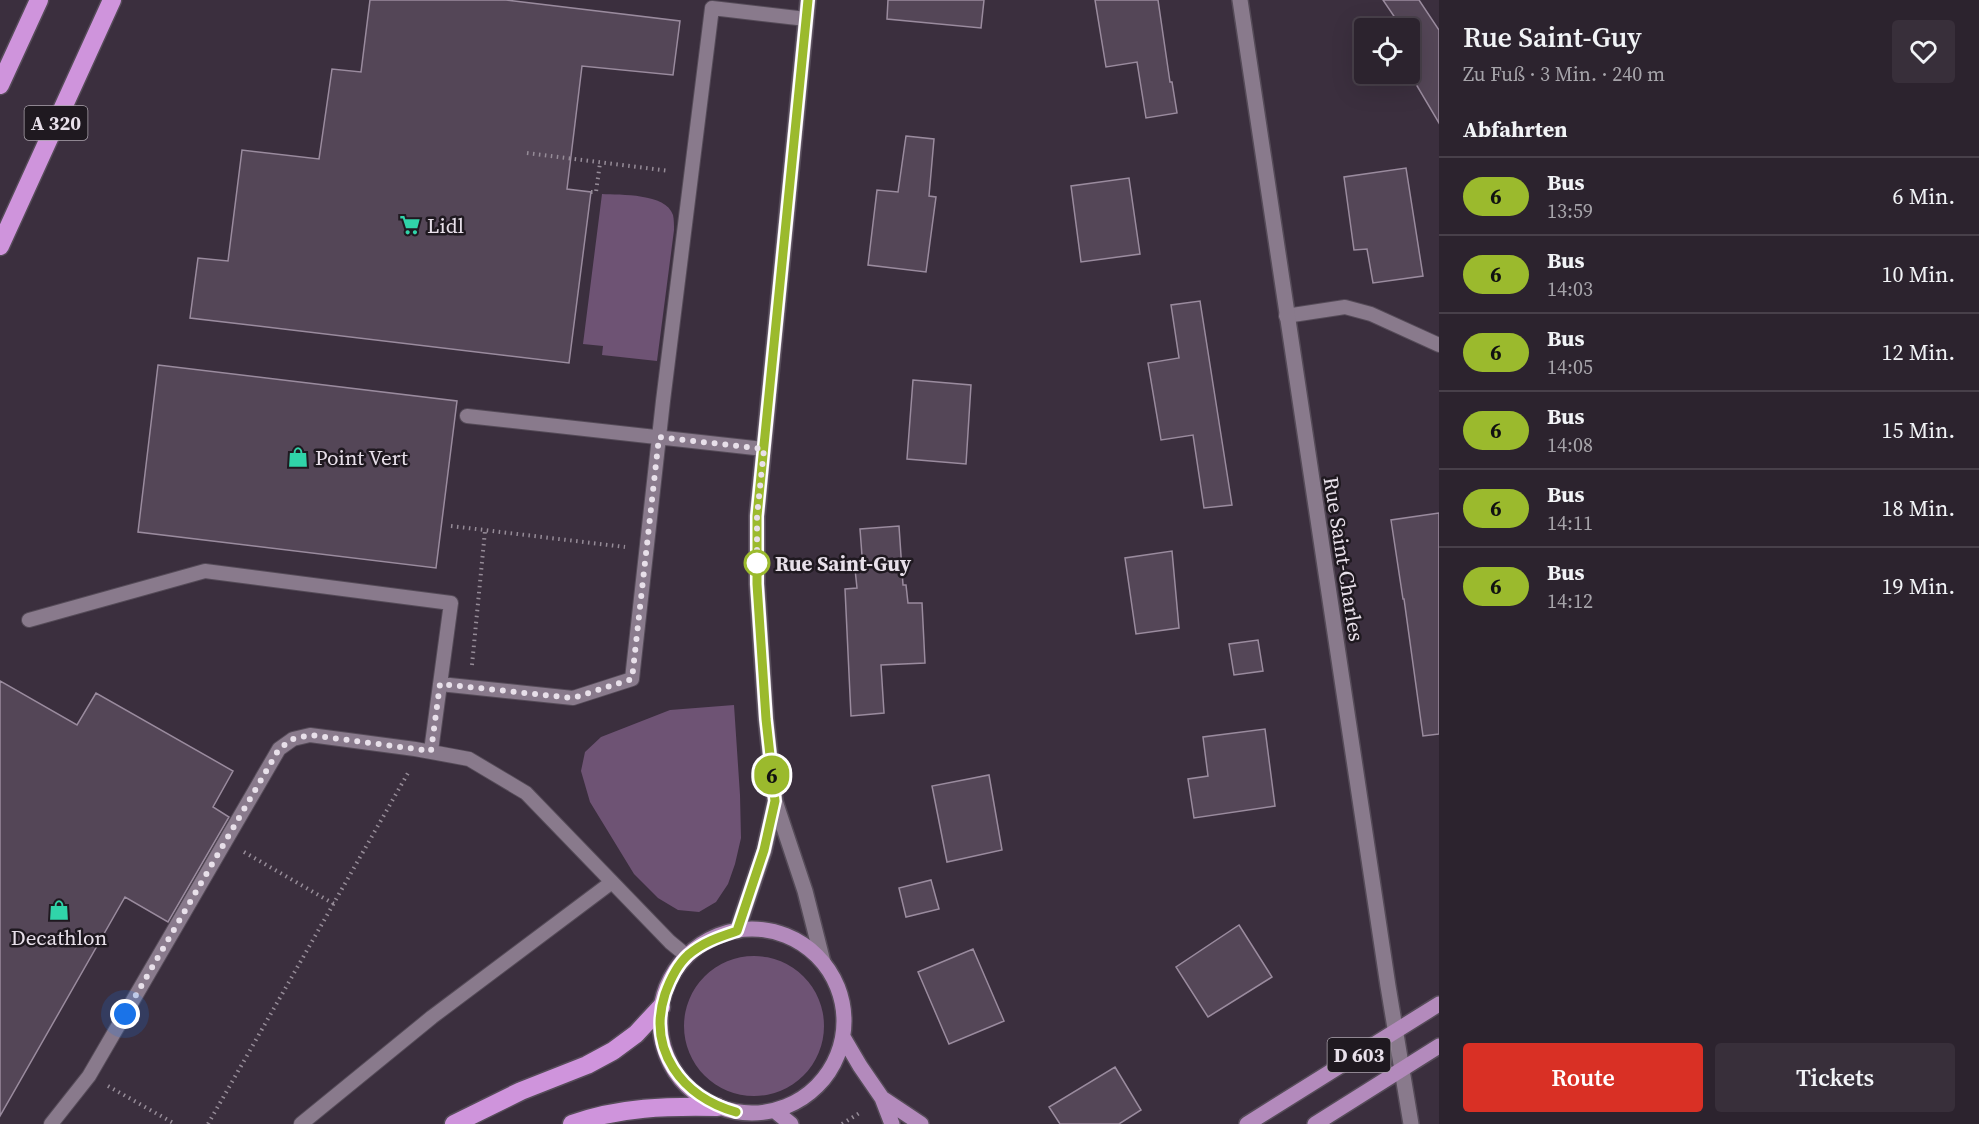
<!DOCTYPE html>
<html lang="de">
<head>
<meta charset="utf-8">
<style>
  body { margin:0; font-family:"Source Serif 4",serif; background:#382f3a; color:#f1f3f6; height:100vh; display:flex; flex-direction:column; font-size:22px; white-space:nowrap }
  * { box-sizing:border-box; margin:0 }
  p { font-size:20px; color:#a6a4aa }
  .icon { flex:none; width:33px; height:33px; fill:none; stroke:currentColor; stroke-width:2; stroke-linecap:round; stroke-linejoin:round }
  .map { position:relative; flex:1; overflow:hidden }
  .panel { display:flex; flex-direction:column; background:#2c232e; width:540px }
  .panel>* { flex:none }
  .badge { padding:0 12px; border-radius:20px; font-size:21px; line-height:39px }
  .fabs { position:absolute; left:1354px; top:18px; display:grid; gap:12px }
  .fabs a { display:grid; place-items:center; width:66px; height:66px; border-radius:6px; background:#2c232e; box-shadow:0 6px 24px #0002,0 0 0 2px #48404a; font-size:30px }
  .you { position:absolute; width:30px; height:30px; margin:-15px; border:4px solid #fff; border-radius:50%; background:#1a73e8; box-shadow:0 0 0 9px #1a73e833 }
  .map>.badge { position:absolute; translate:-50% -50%; box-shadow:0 0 0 3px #fff }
  h2 { padding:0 24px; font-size:22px; line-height:54px }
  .round { display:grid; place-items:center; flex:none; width:63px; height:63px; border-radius:6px; background:#382f3a }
  .summary { display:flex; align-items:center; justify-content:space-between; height:102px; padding:0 24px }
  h1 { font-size:28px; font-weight:600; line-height:45px }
  .button { display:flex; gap:12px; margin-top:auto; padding:12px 24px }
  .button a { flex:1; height:69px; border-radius:6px; background:#d93025; color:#fff; font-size:24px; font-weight:600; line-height:69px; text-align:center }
  .button a+a { background:#382f3a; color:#f1f3f6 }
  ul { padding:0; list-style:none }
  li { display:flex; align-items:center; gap:18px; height:78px; padding:0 24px; border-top:2px solid #48404a }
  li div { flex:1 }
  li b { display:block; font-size:22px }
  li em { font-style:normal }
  li .badge { min-width:66px; font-weight:700; text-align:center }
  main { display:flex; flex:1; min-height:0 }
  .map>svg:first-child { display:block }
  .green { fill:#6e5374 }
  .building { fill:#544657; stroke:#9a8b9e; stroke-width:1.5 }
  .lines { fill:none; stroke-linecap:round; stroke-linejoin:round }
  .service-casing { stroke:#554b58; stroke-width:16 }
  .minor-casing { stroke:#554b58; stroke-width:18 }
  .primary-casing { stroke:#554b58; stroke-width:18 }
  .motorway-casing { stroke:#554b58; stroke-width:21 }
  .path { stroke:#968c98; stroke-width:4; stroke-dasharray:1.5 4.5; stroke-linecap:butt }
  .service { stroke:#897a8c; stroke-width:14 }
  .minor { stroke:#897a8c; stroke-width:15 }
  .primary { stroke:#b38abc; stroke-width:15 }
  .motorway { stroke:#cf94dc; stroke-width:18 }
  .line-casing { stroke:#fff; stroke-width:14 }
  .line { stroke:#9bba2d; stroke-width:9 }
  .walk { stroke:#e8e0ea; stroke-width:6; stroke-dasharray:0 10.8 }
  .stop-dot { fill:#fff; stroke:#9bba2d; stroke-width:3 }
  .labels { text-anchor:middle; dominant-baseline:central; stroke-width:5; stroke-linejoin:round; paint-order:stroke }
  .shield { fill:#1f1920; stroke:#aca4ad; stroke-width:1.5 }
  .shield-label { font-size:20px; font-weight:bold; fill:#e8e0ea }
  .poi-label { font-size:21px; fill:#e8e0ea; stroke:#1f1920; text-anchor:start }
  .street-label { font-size:21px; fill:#e8e0ea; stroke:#1f1920 }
  .stop-label { font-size:21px; font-weight:bold; fill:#e8e0ea; stroke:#1f1920; text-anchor:start }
</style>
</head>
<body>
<main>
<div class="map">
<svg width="1439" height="1124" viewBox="0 0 1439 1124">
  <rect width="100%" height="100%" fill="#3b2f3e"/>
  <path class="green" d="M 602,194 C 620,195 666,193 673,215 C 674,219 674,226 674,230 L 657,361 L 602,355 L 603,346 L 583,344 Z
    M 734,705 L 740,795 L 741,838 L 735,864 L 728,884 L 716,902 L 699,912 L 678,910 L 658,898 L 634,874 L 590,802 L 581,771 L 585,752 L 601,737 L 670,710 Z
    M684 1026a70 70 0 1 1 140 0a70 70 0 1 1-140 0Z"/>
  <path class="building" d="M 370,0 L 506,0 L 680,21 L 673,75 L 582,66 L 567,189 L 591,192 L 569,363 L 190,318 L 198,258 L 228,261 L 242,150 L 319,159 L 332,69 L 361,72 Z
    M 888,0 L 984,0 L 981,28 L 887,19 Z
    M 1095,0 L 1158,0 L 1170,82 L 1172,82 L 1177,113 L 1146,118 L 1137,62 L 1106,67 Z
    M 1383,0 L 1419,0 L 1439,30 L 1439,123 L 1410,74 L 1410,28 L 1402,28 Z
    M 906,136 L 934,139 L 929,196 L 936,197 L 926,272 L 868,265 L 877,190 L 898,192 Z
    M 1406,168 L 1423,276 L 1373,283 L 1367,249 L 1354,250 L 1344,177 Z
    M 1129,178 L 1140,254 L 1081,262 L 1071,186 Z
    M 1200,301 L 1232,505 L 1204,508 L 1193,435 L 1161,440 L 1148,363 L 1179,358 L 1171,305 Z
    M 158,365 L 457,401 L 436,568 L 138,532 Z
    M 913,380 L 971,385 L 966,464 L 907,459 Z
    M 1439,513 L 1439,734 L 1423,736 L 1404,599 L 1403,599 L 1391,520 Z
    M 899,526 L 903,585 L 906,585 L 908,603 L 922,603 L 925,663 L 881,665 L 884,713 L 851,716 L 845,589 L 857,588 L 855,569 L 863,569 L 860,529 Z
    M 1172,551 L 1179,628 L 1136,634 L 1125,558 Z
    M 1258,640 L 1263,671 L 1234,675 L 1229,644 Z
    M 0,681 L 77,725 L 96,693 L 233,771 L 213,807 L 229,817 L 168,922 L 125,897 L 0,1116 Z
    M 1265,729 L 1275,806 L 1194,818 L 1188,779 L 1208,776 L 1203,737 Z
    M 989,775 L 1002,850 L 947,862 L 932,786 Z
    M 931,880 L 939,909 L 906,917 L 899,888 Z
    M 1239,925 L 1272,977 L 1208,1017 L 1176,967 Z
    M 973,949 L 1004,1021 L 949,1044 L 918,972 Z
    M 1115,1067 L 1141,1110 L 1119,1124 L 1060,1124 L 1049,1107 Z"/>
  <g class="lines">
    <g class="service-casing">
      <path id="service" d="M 1286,316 L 1345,307 L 1371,314 L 1439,345
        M 467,416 L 764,449
        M 29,620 L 205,571 L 451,603 L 431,751
        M 440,684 L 573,698 L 632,679 L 663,401 L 712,8 L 806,19
        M 51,1124 L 89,1076 L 279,749 L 293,739 L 310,735 L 415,749 L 469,759 L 526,793 L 670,942 L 687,956
        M 301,1124 L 432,1017 L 612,882"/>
    </g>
    <g class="minor-casing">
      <path id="minor" d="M 808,0 L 757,516 L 757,584 L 766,719 L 775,801 L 805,891 L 823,962
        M 1240,0 L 1388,986 L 1411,1124
        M 737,931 L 764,851 L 775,801"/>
    </g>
    <g class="primary-casing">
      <path id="primary" d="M660 1021a92 92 0 1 1 184 0a92 92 0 1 1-184 0Z
        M 843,1037 L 860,1066 L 882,1098 L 892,1124
        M 882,1098 L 921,1124
        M 775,1111 L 791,1124
        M 1247,1124 L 1439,1004
        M 1315,1124 L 1439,1046"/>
    </g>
    <g class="motorway-casing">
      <path id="motorway" d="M 0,85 L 39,0
        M 0,246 L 112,0
        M 454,1124 L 521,1091 L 587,1065 L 613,1051 L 636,1034 L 661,1007
        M 572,1124 C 620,1107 668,1106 717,1107"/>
    </g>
    <path class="path" d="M 527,153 L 669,171
      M 591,192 L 596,192 L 600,163
      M 451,526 L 625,547
      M 472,665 L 485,531
      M 244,852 L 334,904
      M 108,1086 L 175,1124
      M 208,1124 L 408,773
      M 842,1124 L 861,1112"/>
    <use href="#service" class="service"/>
    <use href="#minor" class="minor"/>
    <use href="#primary" class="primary"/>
    <use href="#motorway" class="motorway"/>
  </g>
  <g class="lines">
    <g class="line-casing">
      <path id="line" d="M 736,1112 C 682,1097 647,1050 665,994 C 670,980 677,965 688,955 C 703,942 719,937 737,931 L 764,850 L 775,801 L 766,719 L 757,584 L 757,516 L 808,0"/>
    </g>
    <use href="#line" class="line"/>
    <path class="walk" d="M 125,1014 L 279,749 L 293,739 L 310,735 L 431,751 L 440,684 L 573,698 L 632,679 L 659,437 L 764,449 L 757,516 L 757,563"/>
  </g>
  <defs>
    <g id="supermarket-bare" transform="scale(1.62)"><path d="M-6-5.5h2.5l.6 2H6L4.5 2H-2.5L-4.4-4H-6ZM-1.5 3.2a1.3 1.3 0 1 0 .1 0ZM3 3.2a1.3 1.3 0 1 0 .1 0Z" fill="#30d4a9" stroke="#1f1920" stroke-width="2.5" paint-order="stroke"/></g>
    <g id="shop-bare" transform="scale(1.62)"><path d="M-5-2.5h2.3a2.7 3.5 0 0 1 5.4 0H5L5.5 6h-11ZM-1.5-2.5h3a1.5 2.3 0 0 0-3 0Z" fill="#30d4a9" stroke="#1f1920" stroke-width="2.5" paint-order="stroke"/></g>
  </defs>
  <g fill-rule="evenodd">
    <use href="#supermarket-bare" x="410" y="225"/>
    <use href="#shop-bare" x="298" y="457"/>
    <use href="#shop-bare" x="59" y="910"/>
  </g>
  <circle class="stop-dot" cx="757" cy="563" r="12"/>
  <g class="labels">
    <g class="shield">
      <rect x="24.5" y="106" width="63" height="34" rx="4.5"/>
      <rect x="1327.5" y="1038" width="63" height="34" rx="4.5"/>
    </g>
    <g class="shield-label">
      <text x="56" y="123">A 320</text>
      <text x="1359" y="1055">D 603</text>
    </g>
    <g class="poi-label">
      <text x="427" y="225">Lidl</text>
      <text x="315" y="457">Point Vert</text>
      <text x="59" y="937" text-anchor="middle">Decathlon</text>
    </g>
    <g class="street-label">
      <text transform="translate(1344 559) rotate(81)">Rue Saint-Charles</text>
    </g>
    <g class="stop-label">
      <text x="775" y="563">Rue Saint-Guy</text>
    </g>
  </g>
</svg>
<div class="fabs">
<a><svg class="icon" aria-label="locate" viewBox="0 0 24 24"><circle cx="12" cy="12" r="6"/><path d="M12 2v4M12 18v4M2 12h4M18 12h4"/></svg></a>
</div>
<div class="you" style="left:125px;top:1014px"></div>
<b class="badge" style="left:772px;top:775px;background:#9bba2d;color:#111">6</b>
</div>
<section class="panel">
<div class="summary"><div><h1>Rue Saint-Guy</h1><p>Zu Fuß · 3 Min. · 240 m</p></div><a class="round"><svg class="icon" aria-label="heart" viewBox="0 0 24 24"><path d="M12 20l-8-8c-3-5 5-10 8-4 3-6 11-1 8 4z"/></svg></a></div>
<h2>Abfahrten</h2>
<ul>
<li><span class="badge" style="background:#9bba2d;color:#111">6</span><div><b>Bus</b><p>13:59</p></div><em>6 Min.</em></li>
<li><span class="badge" style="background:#9bba2d;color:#111">6</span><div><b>Bus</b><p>14:03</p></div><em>10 Min.</em></li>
<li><span class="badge" style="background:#9bba2d;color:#111">6</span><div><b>Bus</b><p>14:05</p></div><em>12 Min.</em></li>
<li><span class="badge" style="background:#9bba2d;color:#111">6</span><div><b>Bus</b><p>14:08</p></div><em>15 Min.</em></li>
<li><span class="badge" style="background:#9bba2d;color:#111">6</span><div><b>Bus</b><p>14:11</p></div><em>18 Min.</em></li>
<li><span class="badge" style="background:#9bba2d;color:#111">6</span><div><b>Bus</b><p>14:12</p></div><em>19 Min.</em></li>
</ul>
<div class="button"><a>Route</a><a>Tickets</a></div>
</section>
</main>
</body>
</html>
